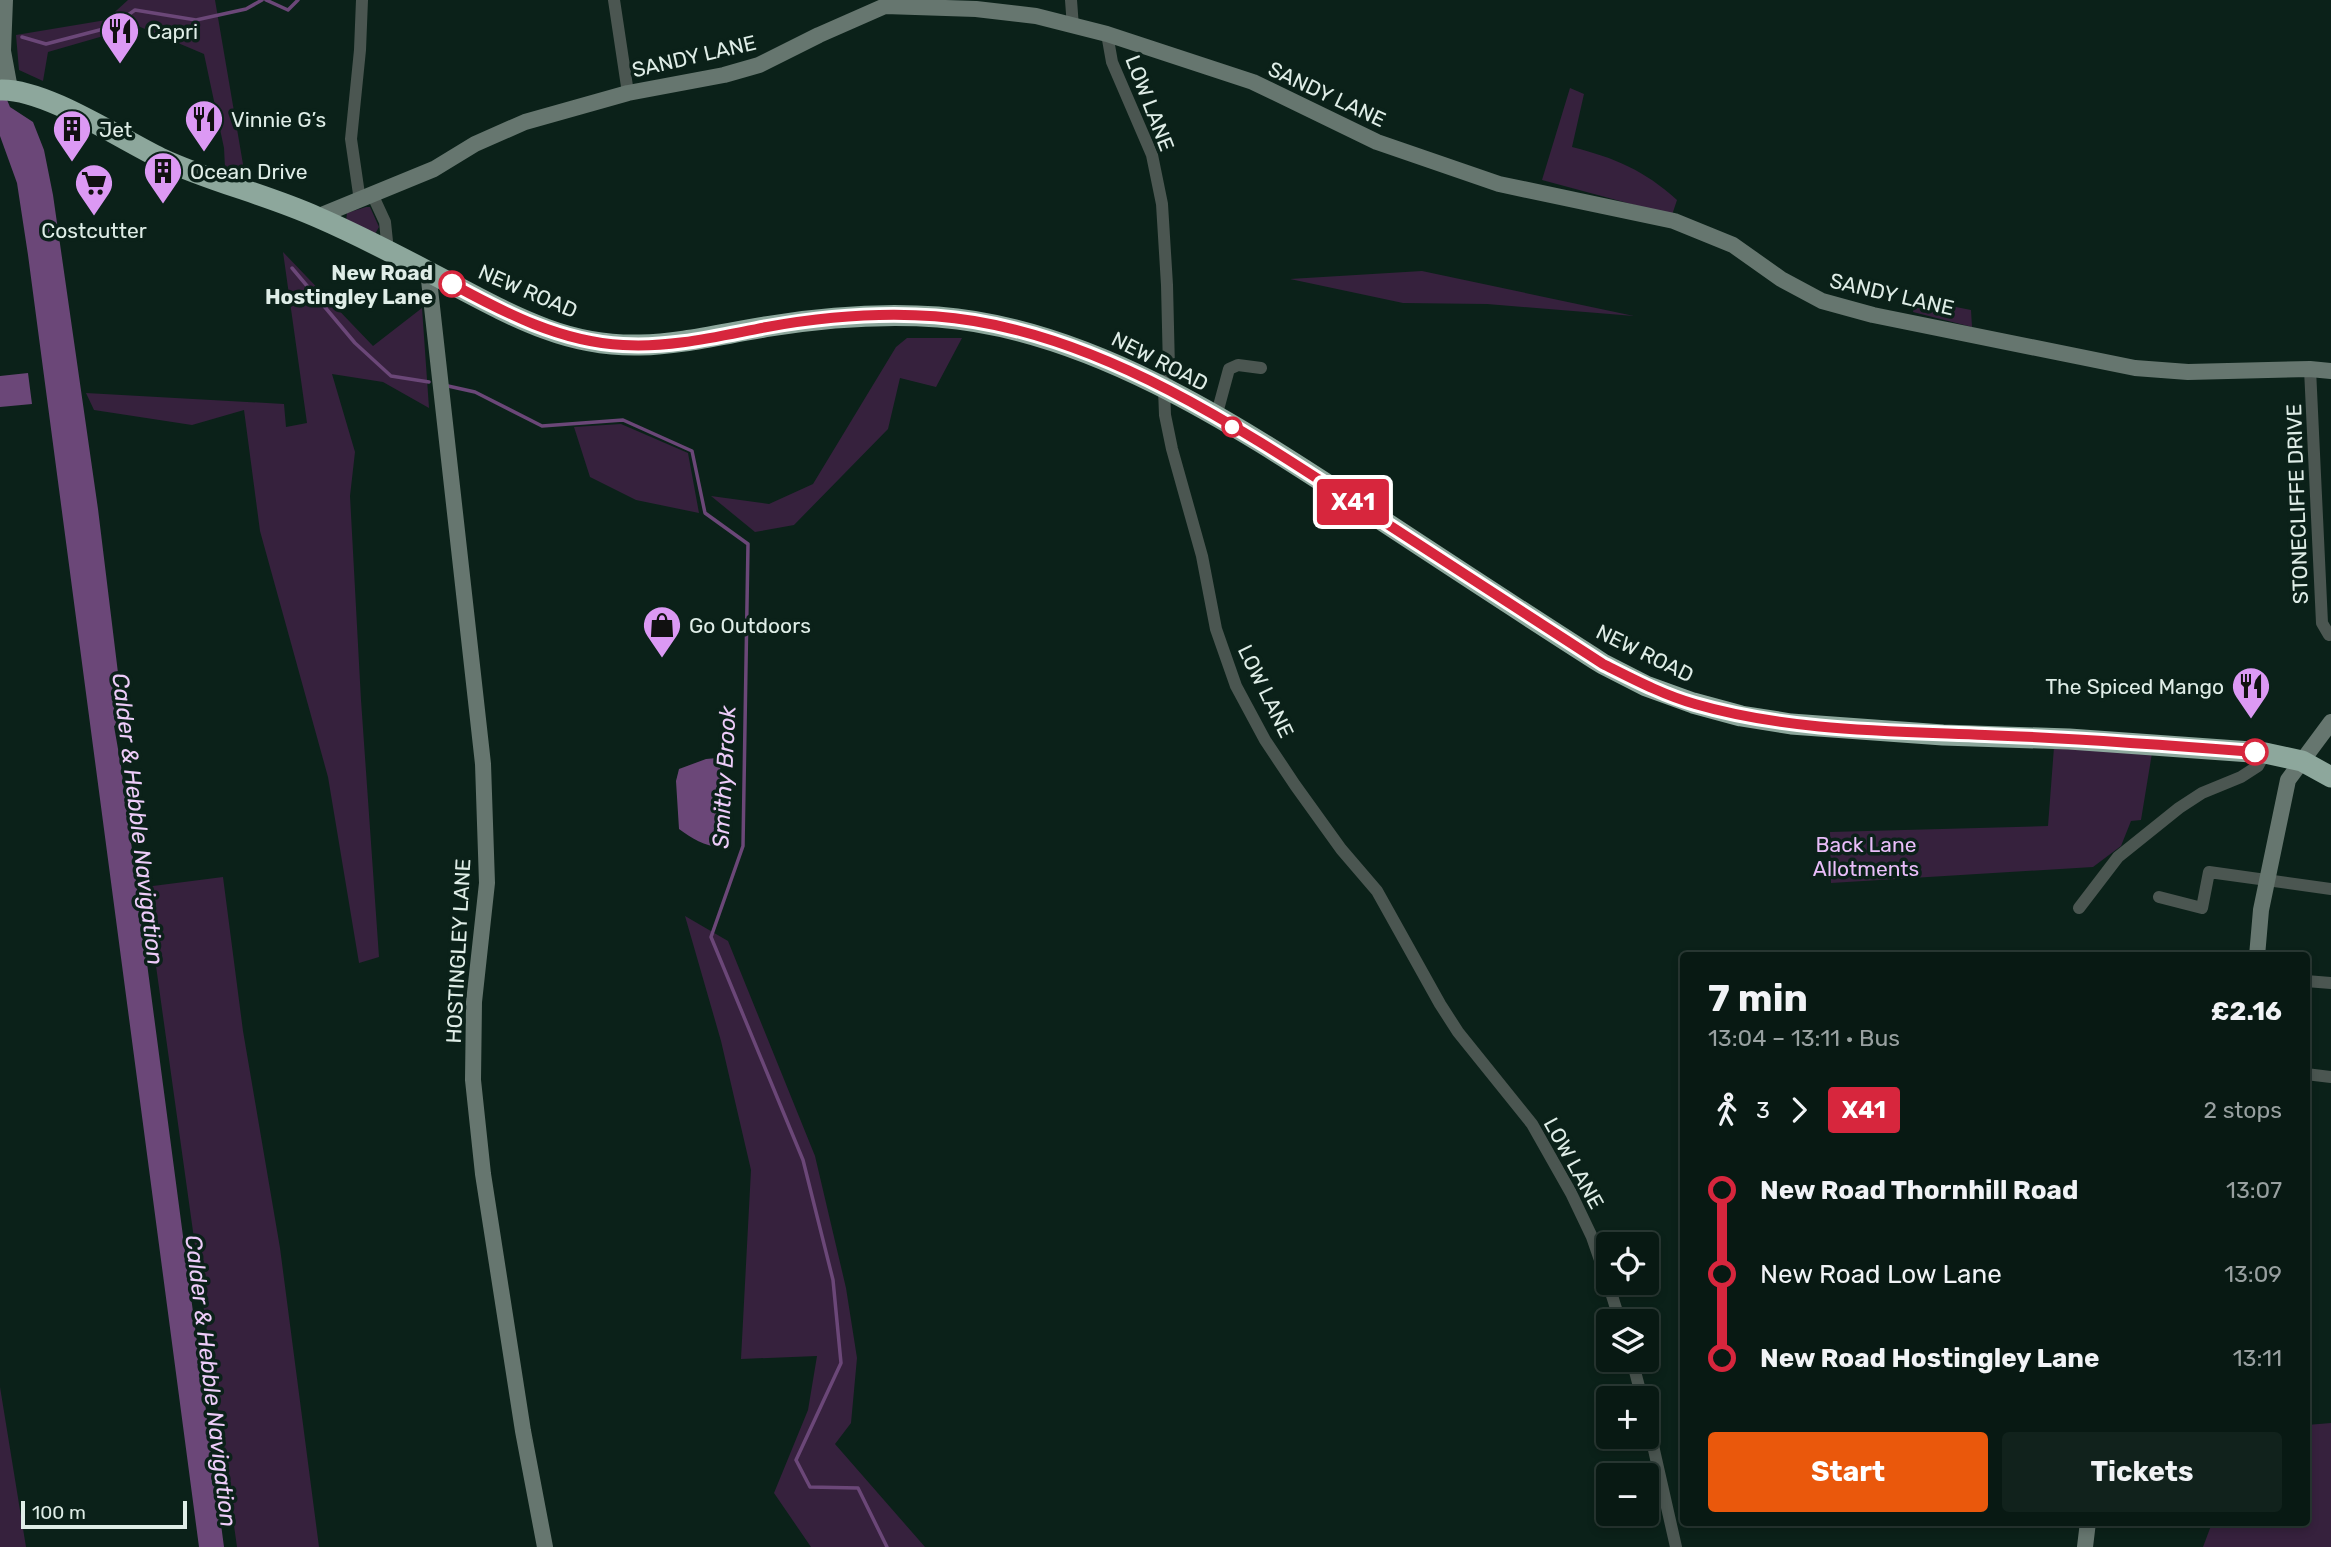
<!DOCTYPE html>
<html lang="en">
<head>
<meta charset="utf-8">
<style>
  body { margin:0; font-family:Rubik,sans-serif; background:#11221c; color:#f1f3f6; height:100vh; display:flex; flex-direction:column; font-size:26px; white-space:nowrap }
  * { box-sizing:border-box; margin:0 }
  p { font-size:23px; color:#98a0a0 }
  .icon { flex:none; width:38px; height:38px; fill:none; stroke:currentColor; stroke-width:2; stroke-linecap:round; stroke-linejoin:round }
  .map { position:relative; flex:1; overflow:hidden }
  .drawer { position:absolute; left:1680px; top:952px; width:630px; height:574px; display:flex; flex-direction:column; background:#081913; border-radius:7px; box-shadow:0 4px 10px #0003,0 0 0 2px #293833 }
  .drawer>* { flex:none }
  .badge { padding:0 14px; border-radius:5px; font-size:24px; line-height:46px }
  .controls { position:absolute; left:1596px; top:1232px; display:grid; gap:14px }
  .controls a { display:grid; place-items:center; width:63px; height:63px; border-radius:7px; background:#081913; box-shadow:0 4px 10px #0003,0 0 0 2px #293833; font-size:35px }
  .scale { position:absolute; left:21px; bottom:18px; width:166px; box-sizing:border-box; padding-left:7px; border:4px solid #dfede7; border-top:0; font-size:19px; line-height:24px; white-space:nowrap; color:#dfede7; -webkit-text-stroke:5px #0b2119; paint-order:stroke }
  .map>.badge { position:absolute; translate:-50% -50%; box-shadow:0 0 0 4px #fff }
  .legs { display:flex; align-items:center; gap:10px; height:77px; padding:0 28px; font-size:23px }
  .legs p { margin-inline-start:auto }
  .overview { display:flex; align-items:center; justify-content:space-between; height:119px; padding:0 28px }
  h1 { font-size:38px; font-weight:700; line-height:52px }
  .primary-button { display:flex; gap:14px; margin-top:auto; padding:14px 28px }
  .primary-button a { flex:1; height:80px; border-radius:7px; background:#ea580c; color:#fff; font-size:28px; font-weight:700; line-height:80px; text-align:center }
  .primary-button a+a { background:#11221c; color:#f1f3f6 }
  ul { padding:0 28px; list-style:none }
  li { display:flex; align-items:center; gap:24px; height:84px; font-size:26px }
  li i { display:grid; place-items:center; width:10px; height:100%; margin:0 9px; background:currentColor }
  li i::after { content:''; width:18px; height:18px; margin:-9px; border:5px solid; border-radius:50%; background:#081913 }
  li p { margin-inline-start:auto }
  li:first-child i { background:linear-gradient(#0000 50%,currentColor 0) }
  li:last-child i { background:linear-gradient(currentColor 50%,#0000 0) }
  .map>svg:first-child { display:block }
  .green { fill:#36213d }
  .water { fill:#6b4778 }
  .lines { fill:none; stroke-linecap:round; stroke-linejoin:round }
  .stream { stroke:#6b4778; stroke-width:3.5 }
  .street { stroke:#4b5651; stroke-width:12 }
  .secondary { stroke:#66766f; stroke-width:16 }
  .highway { stroke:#8da79c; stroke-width:21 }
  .line-1-casing { stroke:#fff; stroke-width:16 }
  .line-1 { stroke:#d7263d; stroke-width:10 }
  .stop-1-dot { fill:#fff; stroke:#d7263d; stroke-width:3.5 }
  .labels { text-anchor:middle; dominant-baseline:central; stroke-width:7; stroke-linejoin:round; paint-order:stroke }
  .poi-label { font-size:21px; fill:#dfede7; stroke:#0b2119; text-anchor:start }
  .street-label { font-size:21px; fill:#dfede7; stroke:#0b2119 }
  .stop-label { font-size:21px; font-weight:bold; fill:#dfede7; stroke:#0b2119; text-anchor:end }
  .park-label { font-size:21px; fill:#e9bdf9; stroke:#0b2119 }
  .water-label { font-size:23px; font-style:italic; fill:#edccf9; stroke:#0b2119 }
</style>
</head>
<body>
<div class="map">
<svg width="2331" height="1547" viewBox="0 0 2331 1547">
  <rect width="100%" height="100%" fill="#0b2119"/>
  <path class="green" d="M 128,0 L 215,0 L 244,170 L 225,168 L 224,148 L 204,54 L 138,26 L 48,52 L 43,81 L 19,70 L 16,35 L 106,20 Z
    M 1570,88 L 1584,94 L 1572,147 C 1615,158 1644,170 1677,200 L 1672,215 L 1542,180 Z
    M 366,207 L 370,207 L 379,227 L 375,234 L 346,221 L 347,213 Z
    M 283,252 L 373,346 L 422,308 L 429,408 L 383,382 L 332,374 L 355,452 L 350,496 L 361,700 L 379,957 L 359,963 L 328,777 L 260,531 L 244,410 L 192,425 L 94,410 L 86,393 L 284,404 L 286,427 L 307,423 Z
    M 1422,271 L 1634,316 L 1487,304 L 1403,303 L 1290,279 Z
    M 1916,299 L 1971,310 L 1972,327 L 1913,312 Z
    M 907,338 L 962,338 L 936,387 L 900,378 L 888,429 L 794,525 L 755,532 L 711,496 L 769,504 L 813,484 L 896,347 Z
    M 621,424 L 688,453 L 699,513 L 636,500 L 590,477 L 574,427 Z
    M 2054,747 L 2152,753 L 2141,820 L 2131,821 L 2121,846 L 2093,867 L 1831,883 L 1830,832 L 2048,826 Z
    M 223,877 L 243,1031 L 280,1248 L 319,1547 L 237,1547 L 145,887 Z
    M 685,916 L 728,941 L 815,1156 L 846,1288 L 857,1358 L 851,1423 L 835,1444 L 925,1547 L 811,1547 L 774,1493 L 808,1410 L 817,1356 L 741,1359 L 751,1170 L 721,1041 Z
    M 0,1387 L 26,1547 L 0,1547 Z
    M 2331,1423 L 2331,1547 L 2203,1547 L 2212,1523 L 2306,1522 L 2307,1425 Z"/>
  <path class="water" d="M 0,83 L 10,107 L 33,122 L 44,150 L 53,195 L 98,509 L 123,714 L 122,720 L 114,726 L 121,766 L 224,1547 L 199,1547 L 28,255 L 17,183 L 0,136 Z
    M 28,373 L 32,404 L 0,407 L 0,376 Z
    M 717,758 L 722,774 L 721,800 L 728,823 L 728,846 C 710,850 693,839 679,829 L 676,781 L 679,769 L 706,759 Z"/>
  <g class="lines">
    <path class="stream" d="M 266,0 L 288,10 L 298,0
      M 22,37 L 46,44 L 111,27 L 135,10 L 196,20 L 246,9 L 262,0
      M 292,268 L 355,343 L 391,376 L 429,382
      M 448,386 L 475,392 L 542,426 L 623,420 L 692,451 L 705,513 L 748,544 L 743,846 L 711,937 L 803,1160 L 833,1280 L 841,1363 L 796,1460 L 810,1487 L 858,1488 L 887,1547"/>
    <path class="street" d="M 614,0 L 628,93
      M 1071,0 L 1073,27
      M 1107,34 L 1112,62 L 1152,155 L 1162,204 L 1167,285 L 1169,369 L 1164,389 L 1165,415 L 1172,449 L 1202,556 L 1216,629 L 1236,686 L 1265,740 L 1295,785 L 1341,849 L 1377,891 L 1440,1004 L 1458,1032 L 1532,1124 L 1571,1193 L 1592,1237 L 1608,1283
      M 373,196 L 385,222 L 388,251
      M 360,201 L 351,139 L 360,50 L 362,0
      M 2310,369 L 2322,623 L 2329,635
      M 1216,417 L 1229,369 L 1238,365 L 1261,368
      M 2159,897 L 2202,908 L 2209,872 L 2331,889
      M 2079,908 L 2118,857 L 2179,808 L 2202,793 L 2241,777 L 2258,766 L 2265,753
      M 2306,981 L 2331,983
      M 2306,1074 L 2331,1077
      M 1608,1283 L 1620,1321
      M 1632,1360 L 1642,1398
      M 1647,1419 L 1676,1547"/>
    <path class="secondary" d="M 5,0 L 3,51 L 10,89
      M 317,217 L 434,169 L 475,144 L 525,122 L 628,93 L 724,75 L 759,65 L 819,35 L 885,6 L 976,9 L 1036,16 L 1107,34 L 1253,82 L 1377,142 L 1499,184 L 1674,221 L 1733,245 L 1781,279 L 1822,301 L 1873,315 L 2135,368 L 2188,372 L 2310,369 L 2331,371
      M 428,271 L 483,764 L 487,883 L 474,1002 L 473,1080 L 483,1174 L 523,1431 L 545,1547
      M 2257,956 L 2261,910 L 2288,780 L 2331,722
      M 2085,1547 L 2088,1522"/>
    <path class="highway" d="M 0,90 C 44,88 119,138 160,158 C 211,182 266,194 317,217 C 354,233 391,252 427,271 C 466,291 505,314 546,329 C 629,360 689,339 771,326 C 827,317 881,313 938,317 C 1095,329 1245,431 1374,515 C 1450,565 1526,615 1603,664 L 1646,686 L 1693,703 L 1741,716 L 1791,724 L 1943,735 L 2069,739 L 2265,753 L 2302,761 L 2331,777"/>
  </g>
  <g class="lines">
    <g class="line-1-casing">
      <path id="line-1" d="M 452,284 C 505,313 561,342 623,345 C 672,348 719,336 767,327 C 834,315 906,310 974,321 C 1120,345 1253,437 1375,516 C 1451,566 1527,615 1603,664 C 1633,679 1663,695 1695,704 C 1788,731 1888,731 1985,735 C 2075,738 2165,745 2255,752"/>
    </g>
    <use href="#line-1" class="line-1"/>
  </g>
  <defs>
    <g id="restaurant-pin" transform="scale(2.0125)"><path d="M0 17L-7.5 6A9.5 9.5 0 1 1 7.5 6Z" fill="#dc99f4" stroke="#0b2119"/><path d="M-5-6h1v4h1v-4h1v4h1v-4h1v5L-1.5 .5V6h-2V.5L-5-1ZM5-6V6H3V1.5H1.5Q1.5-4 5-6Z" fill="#111"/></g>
    <g id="building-pin" transform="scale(2.0125)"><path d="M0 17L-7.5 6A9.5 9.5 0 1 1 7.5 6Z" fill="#dc99f4" stroke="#0b2119"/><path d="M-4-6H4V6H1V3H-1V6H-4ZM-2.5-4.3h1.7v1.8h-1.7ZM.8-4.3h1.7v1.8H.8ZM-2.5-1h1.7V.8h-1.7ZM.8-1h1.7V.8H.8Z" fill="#111"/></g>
    <g id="supermarket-pin" transform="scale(2.0125)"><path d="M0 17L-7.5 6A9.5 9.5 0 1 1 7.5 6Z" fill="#dc99f4" stroke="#0b2119"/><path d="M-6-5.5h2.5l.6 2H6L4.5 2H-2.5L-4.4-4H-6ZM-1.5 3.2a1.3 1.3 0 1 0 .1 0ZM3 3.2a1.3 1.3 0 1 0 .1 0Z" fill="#111"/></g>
    <g id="shop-pin" transform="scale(2.0125)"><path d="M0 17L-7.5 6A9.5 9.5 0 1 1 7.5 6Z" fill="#dc99f4" stroke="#0b2119"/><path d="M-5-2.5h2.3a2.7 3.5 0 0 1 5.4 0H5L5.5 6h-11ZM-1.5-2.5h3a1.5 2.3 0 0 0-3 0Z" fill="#111"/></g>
  </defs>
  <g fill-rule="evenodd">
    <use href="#restaurant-pin" x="120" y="31"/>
    <use href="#restaurant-pin" x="204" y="119"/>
    <use href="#building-pin" x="72" y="129"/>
    <use href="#building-pin" x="163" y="171"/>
    <use href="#supermarket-pin" x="94" y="183"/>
    <use href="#shop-pin" x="662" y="625"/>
    <use href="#restaurant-pin" x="2251" y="686"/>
  </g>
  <g class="stop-1-dot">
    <circle cx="452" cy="284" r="12"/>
    <circle cx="1232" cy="427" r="9"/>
    <circle cx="2255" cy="752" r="12"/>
  </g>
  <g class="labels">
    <g class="poi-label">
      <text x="147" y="31">Capri</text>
      <text x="231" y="119">Vinnie G’s</text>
      <text x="99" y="129">Jet</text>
      <text x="190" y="171">Ocean Drive</text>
      <text x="94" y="230" text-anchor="middle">Costcutter</text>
      <text x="689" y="625">Go Outdoors</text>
      <text x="2224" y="686" text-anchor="end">The Spiced Mango</text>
    </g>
    <g class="street-label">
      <text transform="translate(694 56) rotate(-13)">SANDY LANE</text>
      <text transform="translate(1327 94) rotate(25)">SANDY LANE</text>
      <text transform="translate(1150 103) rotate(69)">LOW LANE</text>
      <text transform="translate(528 291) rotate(23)">NEW ROAD</text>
      <text transform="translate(1892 294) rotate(13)">SANDY LANE</text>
      <text transform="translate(1160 361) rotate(27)">NEW ROAD</text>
      <text transform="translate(2297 504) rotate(-92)">STONECLIFFE DRIVE</text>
      <text transform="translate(1645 653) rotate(26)">NEW ROAD</text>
      <text transform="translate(1266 691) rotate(64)">LOW LANE</text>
      <text transform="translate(458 951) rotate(-87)">HOSTINGLEY LANE</text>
      <text transform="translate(1574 1163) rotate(61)">LOW LANE</text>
    </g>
    <g class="stop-label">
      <text x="433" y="272">New Road<tspan x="433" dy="24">Hostingley Lane</tspan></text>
    </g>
    <g class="park-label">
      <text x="1866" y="844">Back Lane<tspan x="1866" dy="24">Allotments</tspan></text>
    </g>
    <g class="water-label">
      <text transform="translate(724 777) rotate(-87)">Smithy Brook</text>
      <text transform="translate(138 819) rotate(83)">Calder &amp; Hebble Navigation</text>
      <text transform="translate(211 1381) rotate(83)">Calder &amp; Hebble Navigation</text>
    </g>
  </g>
</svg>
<div class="controls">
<a><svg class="icon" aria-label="locate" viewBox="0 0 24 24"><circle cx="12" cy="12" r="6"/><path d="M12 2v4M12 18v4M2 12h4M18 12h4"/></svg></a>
<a><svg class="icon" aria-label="layers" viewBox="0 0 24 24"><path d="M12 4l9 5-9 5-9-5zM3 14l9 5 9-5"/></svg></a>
<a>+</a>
<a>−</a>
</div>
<div class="scale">100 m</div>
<b class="badge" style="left:1353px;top:502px;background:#d7263d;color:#fff">X41</b>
<section class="drawer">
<div class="overview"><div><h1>7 min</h1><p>13:04 – 13:11 · Bus</p></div><b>£2.16</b></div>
<div class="legs"><svg class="icon" aria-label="walk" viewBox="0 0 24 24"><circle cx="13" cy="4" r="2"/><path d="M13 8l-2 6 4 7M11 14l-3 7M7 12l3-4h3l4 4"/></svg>3<svg class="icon" aria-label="forward" viewBox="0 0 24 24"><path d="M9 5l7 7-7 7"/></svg><b class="badge" style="background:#d7263d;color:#fff">X41</b><p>2 stops</p></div>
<ul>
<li><i style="color:#d7263d"></i><b>New Road Thornhill Road</b><p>13:07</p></li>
<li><i style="color:#d7263d"></i><span>New Road Low Lane</span><p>13:09</p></li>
<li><i style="color:#d7263d"></i><b>New Road Hostingley Lane</b><p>13:11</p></li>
</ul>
<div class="primary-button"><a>Start</a><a>Tickets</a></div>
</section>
</div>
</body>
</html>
